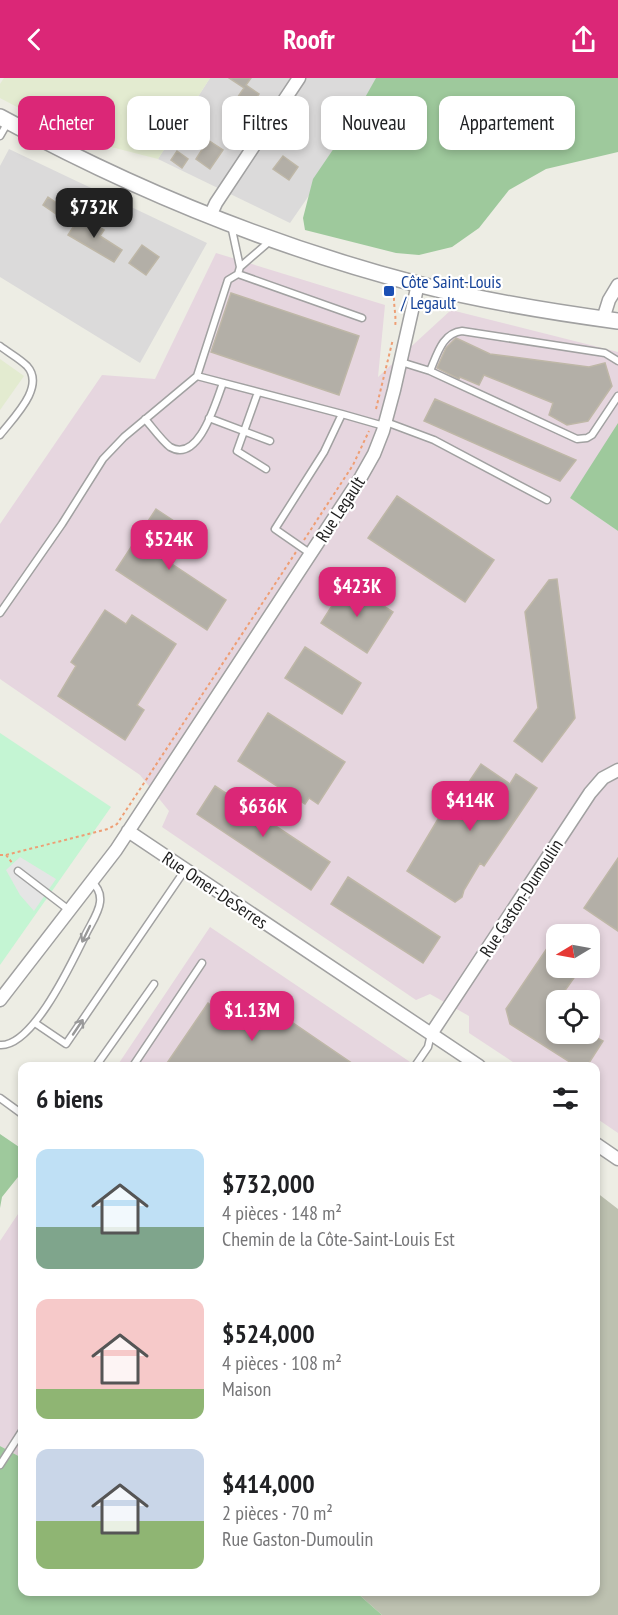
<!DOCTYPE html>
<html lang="fr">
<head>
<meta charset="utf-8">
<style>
	body { margin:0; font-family:"PT Sans Narrow",sans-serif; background:#f6f6f6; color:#202124; height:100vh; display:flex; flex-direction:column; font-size:22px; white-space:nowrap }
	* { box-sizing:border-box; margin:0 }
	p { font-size:20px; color:#757577 }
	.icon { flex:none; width:33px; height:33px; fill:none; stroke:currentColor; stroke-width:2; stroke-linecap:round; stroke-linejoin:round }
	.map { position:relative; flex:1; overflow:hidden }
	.panel { position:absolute; left:18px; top:984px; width:582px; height:534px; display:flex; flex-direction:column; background:#fff; border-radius:12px; box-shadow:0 3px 9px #0003 }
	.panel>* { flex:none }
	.top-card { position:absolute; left:18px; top:18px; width:582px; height:54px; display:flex; gap:12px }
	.needle { width:39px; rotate:260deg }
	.tools { position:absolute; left:546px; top:846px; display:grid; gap:12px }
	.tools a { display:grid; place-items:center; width:54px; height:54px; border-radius:12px; background:#fff; box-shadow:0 3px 9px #0003; font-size:30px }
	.price { position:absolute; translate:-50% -51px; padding:0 14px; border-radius:12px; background:#db2777; color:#fff; font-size:20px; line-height:39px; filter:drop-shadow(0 2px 3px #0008) }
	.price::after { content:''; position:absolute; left:50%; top:36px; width:18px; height:14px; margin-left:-9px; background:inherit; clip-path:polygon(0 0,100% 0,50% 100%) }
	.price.active { background:#222; color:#fff }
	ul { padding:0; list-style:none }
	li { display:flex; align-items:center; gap:18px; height:150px; padding:0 18px }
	li span { display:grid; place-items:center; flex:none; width:168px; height:120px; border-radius:12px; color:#555 }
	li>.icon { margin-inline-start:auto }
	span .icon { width:72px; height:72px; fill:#fffc; stroke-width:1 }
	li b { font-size:26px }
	h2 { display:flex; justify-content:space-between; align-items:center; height:72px; padding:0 18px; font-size:26px }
	.pill { padding:0 21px; border-radius:12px; background:#fff; box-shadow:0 3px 9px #0003; font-size:21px; line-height:54px }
	.pill.active { background:#db2777; color:#fff }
	header { display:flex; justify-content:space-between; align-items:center; height:78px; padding:0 18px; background:#db2777; color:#fff; font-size:27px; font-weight:800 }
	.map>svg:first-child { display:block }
	.residential { fill:#dbdada }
	.industrial { fill:#e6d6df; fill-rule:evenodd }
	.construction { fill:#bdc1b0 }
	.farmland { fill:#e3ebd0 }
	.forest { fill:#9ec99c }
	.park { fill:#c4f5d3 }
	.parking { fill:#e5e5e5 }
	.building { fill:#b3afa7; stroke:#beb7a7; stroke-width:1.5 }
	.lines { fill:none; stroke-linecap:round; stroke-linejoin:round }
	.service-casing { stroke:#a1a1a1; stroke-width:9 }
	.minor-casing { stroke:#a1a1a1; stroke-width:15 }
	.tertiary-casing { stroke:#a1a1a1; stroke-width:18 }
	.path { stroke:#ee9e74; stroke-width:2; stroke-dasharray:3 3; stroke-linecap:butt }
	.service { stroke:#fff; stroke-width:6 }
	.minor { stroke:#fff; stroke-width:12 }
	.tertiary { stroke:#fff; stroke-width:15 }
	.oneway { stroke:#999 }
	.transit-dot { fill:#1a4fb4; stroke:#fff; stroke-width:2 }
	.labels { text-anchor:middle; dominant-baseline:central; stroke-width:4.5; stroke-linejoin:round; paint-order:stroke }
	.transit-label { font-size:18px; fill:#164399; stroke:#fff; text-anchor:start }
	.street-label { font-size:18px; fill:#1d1d1d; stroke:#fff }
</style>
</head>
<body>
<header><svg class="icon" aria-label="back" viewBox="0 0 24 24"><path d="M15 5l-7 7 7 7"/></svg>Roofr<svg class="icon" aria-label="share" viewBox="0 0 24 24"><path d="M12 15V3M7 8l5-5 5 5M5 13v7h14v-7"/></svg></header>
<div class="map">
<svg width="618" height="1537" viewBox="0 0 618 1537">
	<rect width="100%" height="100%" fill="#edede4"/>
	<path class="residential" d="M210 0H390L290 145 158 81Z
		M9 71 207 165 140 285 0 199V88Z"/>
	<path class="industrial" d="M216 175 385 227 378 299 451 232 618 274V349L570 420 618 453V1055L596 1040V988H519L469 955V938L430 916 416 922 162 749 169 733 140 697 0 601V446L102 297 155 301ZM556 856H590V890H556ZM556 922H590V956H556Z
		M210 849 416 988H117Z
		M22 1130V1380L0 1368V1163Z"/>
	<path class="construction" d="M596 1114 618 1131V1537H382L356 1514H596Z"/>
	<path class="farmland" d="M4 0H210L158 81 76 60 0 20V6Z
		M0 281 24 298 0 332Z"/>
	<path class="forest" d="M376 0H618V74L546 91 509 112 479 150 452 169 419 177 396 175 305 152 303 140 313 101 349 48Z
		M618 345V453L570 420Z
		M0 1056 22 1071V1094L2 1119 0 1130Z
		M0 1368 22 1380V1514H356L382 1537H0Z"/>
	<path class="park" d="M0 655 111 729 0 887Z"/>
	<path class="parking" d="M20 779 56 801 34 833 20 817 6 792Z"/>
	<path class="building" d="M229 0H251L246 7 259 16 246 35 233 26 244 10Z
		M208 62 223 72 210 91 196 81Z
		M177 73 188 81 182 90 171 82Z
		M283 78 298 89 289 102 273 91Z
		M48 119 64 130 59 138 43 127Z
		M81 137 104 152 100 158 122 172 114 184 68 157Z
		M142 167 159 179 146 197 129 185Z
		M231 215 359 258 339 317 211 274Z
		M456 260 490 276 589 289 605 285 612 308 588 343 567 347 549 337 553 325 484 297 479 307 460 299 459 301 437 290 446 270Z
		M435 321 576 382 560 403 424 343Z
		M397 418 494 482 465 524 368 460Z
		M156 431 192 455 172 486 226 522 207 552 116 492Z
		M557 501 575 640 542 684 514 663 538 630 525 534 549 502Z
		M347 504 393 534 367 575 321 545Z
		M105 532 126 546 132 537 176 566 137 627 144 632 125 662 58 618 76 588 71 584Z
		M305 569 361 605 342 636 285 600Z
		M268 635 345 684 318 726 309 720 305 726 238 683Z
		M481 686 510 706 516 696 537 710 484 788 480 785 464 812 462 819 455 824 407 793 444 731 448 735Z
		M215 708 330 784 311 812 197 736Z
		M618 780V853L584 830Z
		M348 799 440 859 423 885 331 826Z
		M556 857V890H581L561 918 562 922H556V956H590L603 963 587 988H576L510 946 506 931Z
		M255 919 356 988H165L208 925 237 945Z"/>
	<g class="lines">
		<g class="service-casing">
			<path id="service" d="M0 58 8 44
				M231 147 240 189 270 163
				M240 189 238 196 362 240
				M238 196 228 202 197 298 342 336
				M0 268C9 275 19 280 27 288 46 309 13 340 0 357
				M401 284 430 293 577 361 587 360 592 357 618 318
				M430 293C437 277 442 255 462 253L605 275 618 283
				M258 314 237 373 266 391
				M209 340 270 363
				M145 341C152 349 162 363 170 369 199 386 216 323 223 305
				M386 344 434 362 547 422
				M311 476 275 451 324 374 342 336 384 348
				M0 535 62 446 103 381 124 359 197 298
				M18 793 69 832
				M35 945 66 966 185 792
				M0 967C33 969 72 884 85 858 90 847 99 835 100 824 101 815 98 809 91 804
				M96 988 154 906
				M133 988 202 885
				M415 988 428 969 431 956
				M0 1020 22 1036
				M0 1387 22 1353"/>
		</g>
		<g class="minor-casing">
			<path id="minor" d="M210 138 216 125 299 0
				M603 241 609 222 618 207
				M128 753 479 988
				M0 922 116 772 361 399 374 376 383 353 394 312 418 206
				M431 956 590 715 603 700 618 692
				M596 1066 618 1081"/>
		</g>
		<g class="tertiary-casing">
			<path id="tertiary" d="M0 39C132 111 271 168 417 206 483 223 551 234 618 243"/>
		</g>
		<path class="path" d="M395 214C392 223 397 237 395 249
			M424 226 437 228 438 231 452 228
			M376 331 393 261
			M304 462 353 387 369 353
			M0 777H6L108 751 117 746 296 474
			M6 777 13 786"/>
		<use href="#service" class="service"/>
		<use href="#minor" class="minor"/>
		<use href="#tertiary" class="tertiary"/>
	</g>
	<defs><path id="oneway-shaft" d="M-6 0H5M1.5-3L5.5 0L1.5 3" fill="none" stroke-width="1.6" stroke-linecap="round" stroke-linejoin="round" transform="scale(1.5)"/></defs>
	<g class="oneway">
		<use href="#oneway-shaft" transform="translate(86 856) rotate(116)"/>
		<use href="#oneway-shaft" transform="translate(78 949) rotate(-56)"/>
	</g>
	<rect class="transit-dot" x="383" y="207" width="12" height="12" rx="3"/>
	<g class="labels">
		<g class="transit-label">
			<text x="401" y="203">Côte Saint-Louis<tspan x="401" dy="21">/ Legault</tspan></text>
		</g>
		<g class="street-label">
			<text transform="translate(340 431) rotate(-57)">Rue Legault</text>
			<text transform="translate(215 812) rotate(34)">Rue Omer-DeSerres</text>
			<text transform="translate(521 820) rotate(-57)">Rue Gaston-Dumoulin</text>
		</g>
	</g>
</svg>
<div class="tools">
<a><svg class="needle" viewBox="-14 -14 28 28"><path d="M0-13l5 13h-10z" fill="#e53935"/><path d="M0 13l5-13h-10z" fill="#757577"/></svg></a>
<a><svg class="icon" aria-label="locate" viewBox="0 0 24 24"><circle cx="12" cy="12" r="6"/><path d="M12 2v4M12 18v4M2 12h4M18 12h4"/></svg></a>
</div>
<b class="price active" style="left:94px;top:161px">$732K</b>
<b class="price" style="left:169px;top:493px">$524K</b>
<b class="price" style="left:357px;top:540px">$423K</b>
<b class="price" style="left:470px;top:754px">$414K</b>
<b class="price" style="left:263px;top:760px">$636K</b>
<b class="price" style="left:252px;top:964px">$1.13M</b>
<div class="top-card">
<a class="pill active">Acheter</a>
<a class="pill">Louer</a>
<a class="pill">Filtres</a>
<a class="pill">Nouveau</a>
<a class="pill">Appartement</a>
</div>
<section class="panel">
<h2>6 biens<svg class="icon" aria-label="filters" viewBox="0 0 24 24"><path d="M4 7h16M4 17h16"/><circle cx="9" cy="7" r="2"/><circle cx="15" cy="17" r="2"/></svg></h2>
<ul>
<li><span style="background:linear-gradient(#bfe0f5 65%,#7fa58c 0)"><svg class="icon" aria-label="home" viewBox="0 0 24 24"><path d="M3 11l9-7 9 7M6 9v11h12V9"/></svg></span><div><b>$732,000</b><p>4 pièces · 148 m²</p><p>Chemin de la Côte-Saint-Louis Est</p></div></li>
<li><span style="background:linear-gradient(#f6c9c9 75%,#8fb573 0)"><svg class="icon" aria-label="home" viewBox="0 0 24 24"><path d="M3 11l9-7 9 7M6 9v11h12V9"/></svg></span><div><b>$524,000</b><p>4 pièces · 108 m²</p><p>Maison</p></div></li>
<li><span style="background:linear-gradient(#c9d6e8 60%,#8fb573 0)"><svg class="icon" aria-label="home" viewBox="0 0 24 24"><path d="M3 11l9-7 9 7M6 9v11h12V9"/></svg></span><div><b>$414,000</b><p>2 pièces · 70 m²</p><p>Rue Gaston-Dumoulin</p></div></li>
</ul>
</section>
</div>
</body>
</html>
